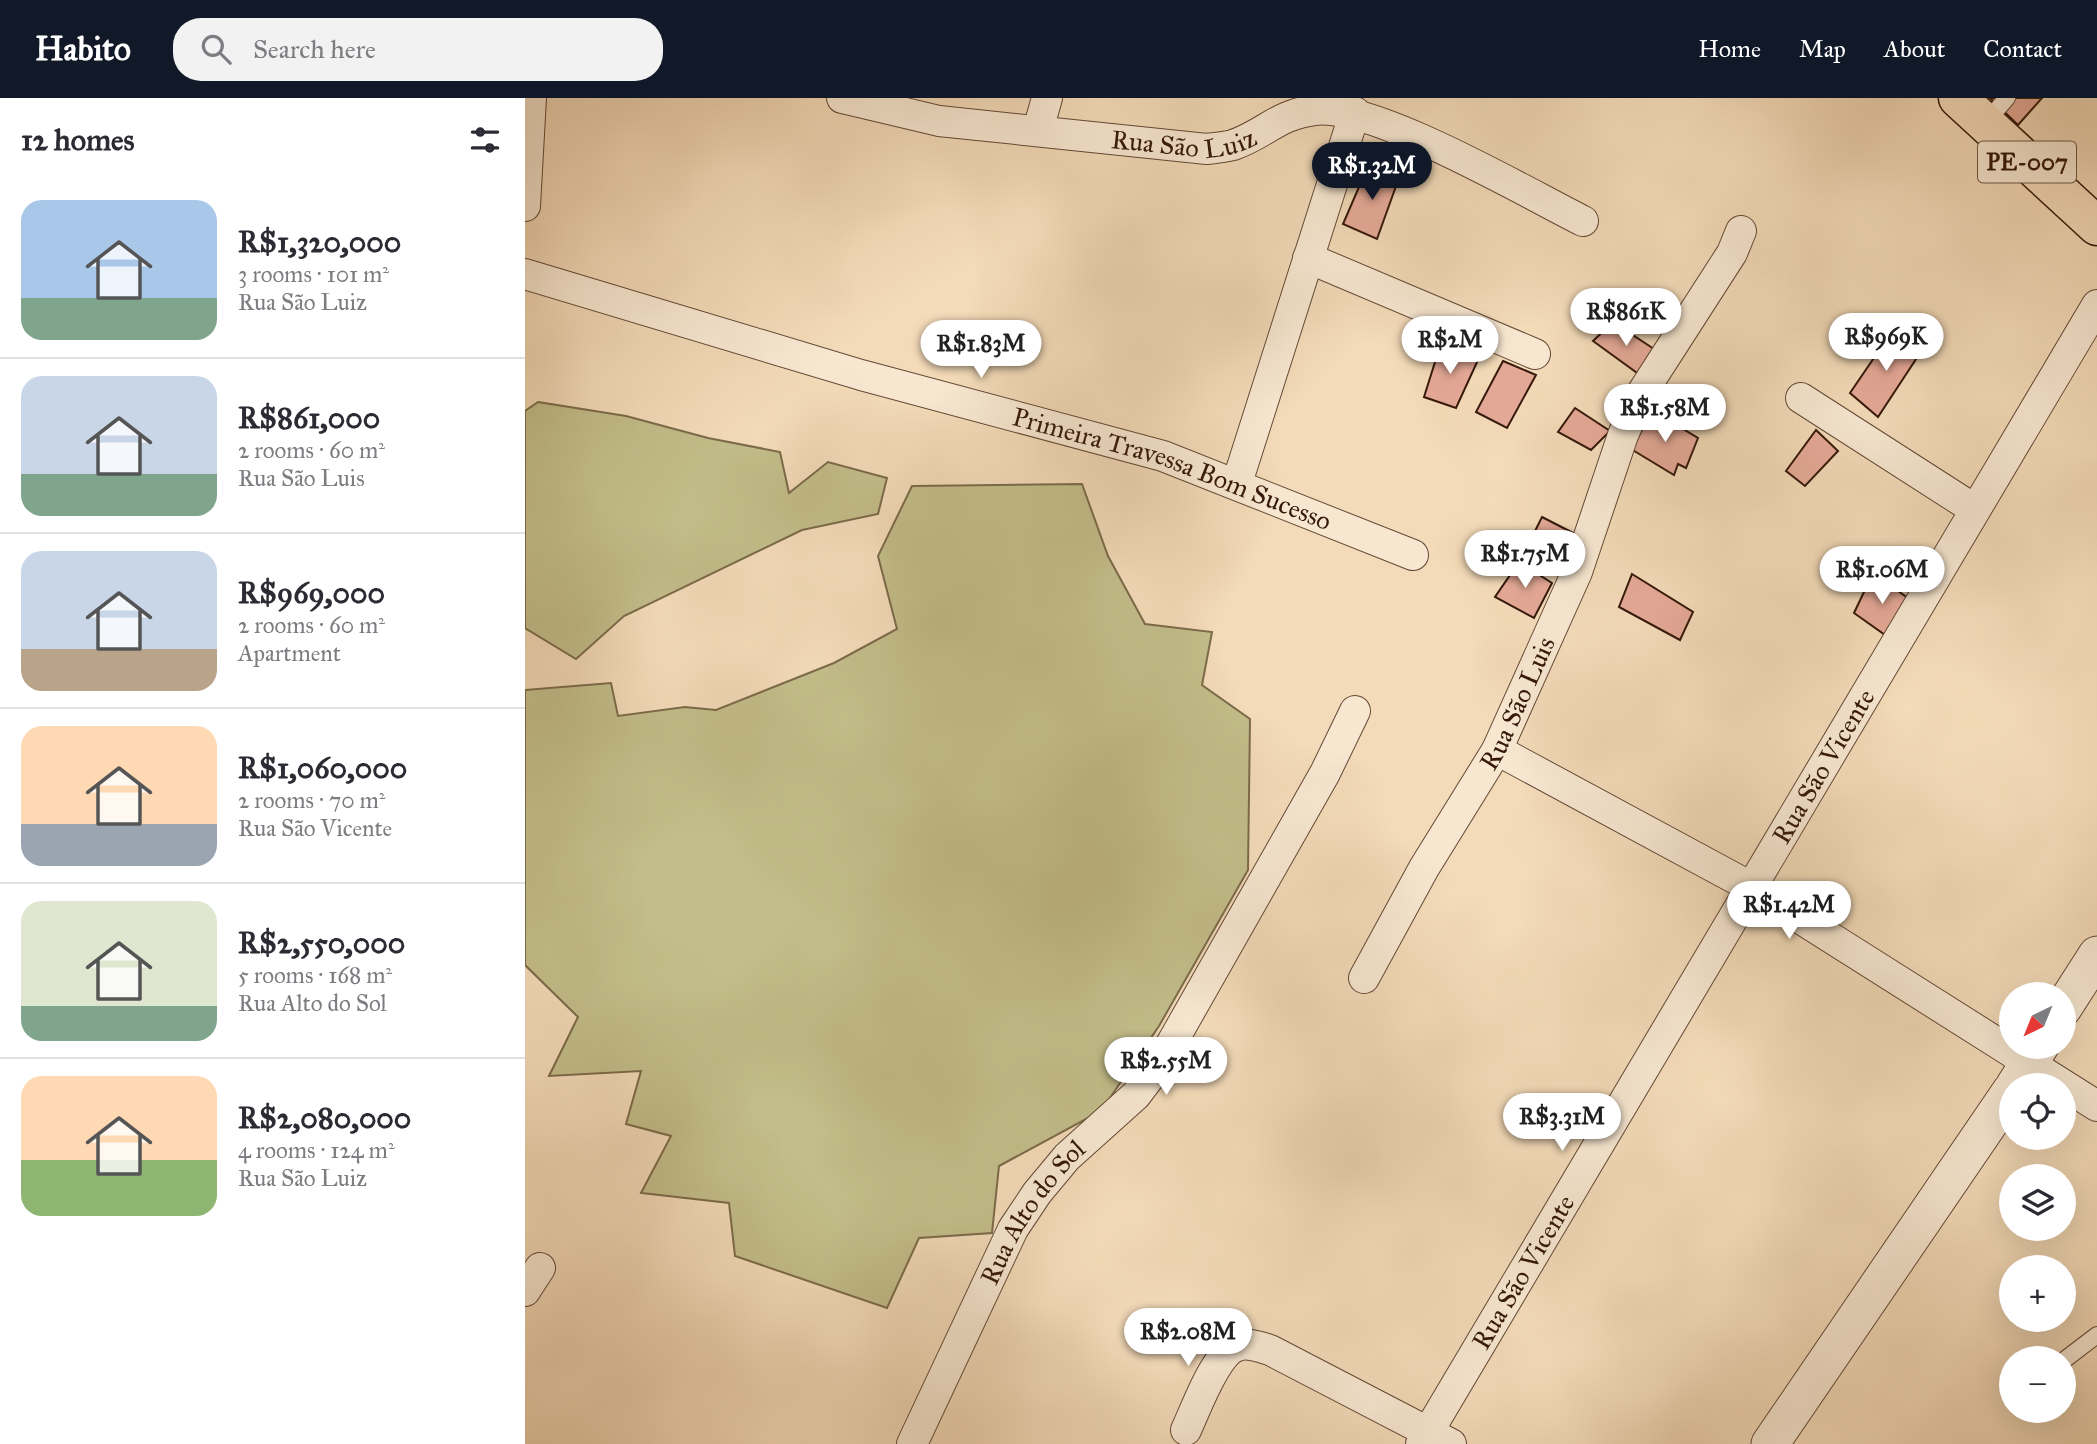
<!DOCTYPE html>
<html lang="en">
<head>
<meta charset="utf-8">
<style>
	body { margin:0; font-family:"IM FELL Great Primer",serif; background:#f2f2f3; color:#2b2b33; height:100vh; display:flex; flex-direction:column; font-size:26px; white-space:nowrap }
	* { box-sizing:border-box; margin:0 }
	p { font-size:23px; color:#7c7c81 }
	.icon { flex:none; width:38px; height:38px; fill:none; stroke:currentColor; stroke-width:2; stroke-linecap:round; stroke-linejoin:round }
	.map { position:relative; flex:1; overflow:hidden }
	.panel { display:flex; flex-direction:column; background:#fff; width:525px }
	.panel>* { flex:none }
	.needle { width:46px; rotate:223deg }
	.tools { position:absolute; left:1474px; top:884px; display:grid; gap:14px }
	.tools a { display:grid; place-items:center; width:77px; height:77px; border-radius:50%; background:#fff; box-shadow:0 7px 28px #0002; font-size:35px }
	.price { position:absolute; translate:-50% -60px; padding:0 16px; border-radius:24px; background:#fff; color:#222; font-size:23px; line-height:46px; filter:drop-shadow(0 2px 4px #0008) }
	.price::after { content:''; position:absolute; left:50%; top:42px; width:21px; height:16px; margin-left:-10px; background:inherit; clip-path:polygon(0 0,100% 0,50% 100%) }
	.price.current { background:#111827; color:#fff }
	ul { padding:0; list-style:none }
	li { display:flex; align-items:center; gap:21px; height:175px; padding:0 21px }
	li+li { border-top:2px solid #e1e1e2 }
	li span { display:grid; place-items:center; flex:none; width:196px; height:140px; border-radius:21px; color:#555 }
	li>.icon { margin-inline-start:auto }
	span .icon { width:84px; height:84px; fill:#fffc; stroke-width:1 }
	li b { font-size:30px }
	h2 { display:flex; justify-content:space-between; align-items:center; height:84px; padding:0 21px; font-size:30px }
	header { display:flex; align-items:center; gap:42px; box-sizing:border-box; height:98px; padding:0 35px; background:#111827; color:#fff }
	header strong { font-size:33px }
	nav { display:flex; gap:38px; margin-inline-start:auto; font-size:24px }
	.search { width:490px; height:63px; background:#f2f2f3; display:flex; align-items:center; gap:18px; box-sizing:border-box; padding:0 24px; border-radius:28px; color:#7c7c81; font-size:26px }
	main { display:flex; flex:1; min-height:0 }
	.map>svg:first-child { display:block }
	.green { fill:#c2bd8a; stroke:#7c6a4a; stroke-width:2 }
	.building { fill:#e5a997; stroke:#351809; stroke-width:2 }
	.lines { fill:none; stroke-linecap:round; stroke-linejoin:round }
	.service-casing { stroke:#644835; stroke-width:18 }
	.minor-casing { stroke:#644835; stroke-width:32 }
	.tertiary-casing { stroke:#644835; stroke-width:39 }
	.primary-casing { stroke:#351809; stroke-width:41 }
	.service { stroke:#f7e7d1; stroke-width:16 }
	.minor { stroke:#f7e7d1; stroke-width:30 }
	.tertiary { stroke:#f7e7d1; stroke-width:37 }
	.primary { stroke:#f3dab8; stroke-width:38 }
	.labels { text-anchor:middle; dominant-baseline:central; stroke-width:5; stroke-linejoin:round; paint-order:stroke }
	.shield { fill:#f7e7d1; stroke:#6f5645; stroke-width:2 }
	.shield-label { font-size:24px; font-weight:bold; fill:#351809 }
	.street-label { font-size:26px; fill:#351809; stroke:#f7e7d1 }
</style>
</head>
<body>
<header>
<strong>Habito</strong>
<div class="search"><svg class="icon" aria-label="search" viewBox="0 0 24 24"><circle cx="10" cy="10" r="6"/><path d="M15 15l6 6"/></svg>Search here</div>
<nav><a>Home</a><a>Map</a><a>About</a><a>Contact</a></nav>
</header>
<main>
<section class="panel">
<h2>12 homes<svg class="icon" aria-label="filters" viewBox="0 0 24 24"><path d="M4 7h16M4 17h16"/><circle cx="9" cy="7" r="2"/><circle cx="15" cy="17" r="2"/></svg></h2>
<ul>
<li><span style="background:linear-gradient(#a9c7e8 70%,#7fa58c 0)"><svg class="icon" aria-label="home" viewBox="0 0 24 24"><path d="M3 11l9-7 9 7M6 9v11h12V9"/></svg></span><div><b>R$1,320,000</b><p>3 rooms · 101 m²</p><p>Rua São Luiz</p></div></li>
<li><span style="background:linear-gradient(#c9d6e8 70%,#7fa58c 0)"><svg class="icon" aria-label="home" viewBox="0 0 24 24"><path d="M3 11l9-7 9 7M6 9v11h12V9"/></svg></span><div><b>R$861,000</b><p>2 rooms · 60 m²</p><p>Rua São Luis</p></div></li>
<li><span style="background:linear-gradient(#c9d6e8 70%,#b9a48a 0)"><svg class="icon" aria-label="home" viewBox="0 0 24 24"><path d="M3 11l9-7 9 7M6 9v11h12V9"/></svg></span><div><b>R$969,000</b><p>2 rooms · 60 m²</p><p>Apartment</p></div></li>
<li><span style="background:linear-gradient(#ffd9b3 70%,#9aa5b1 0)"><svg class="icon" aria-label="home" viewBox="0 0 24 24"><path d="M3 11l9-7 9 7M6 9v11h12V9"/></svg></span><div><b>R$1,060,000</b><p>2 rooms · 70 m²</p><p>Rua São Vicente</p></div></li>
<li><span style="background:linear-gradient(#dfe7d0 75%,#7fa58c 0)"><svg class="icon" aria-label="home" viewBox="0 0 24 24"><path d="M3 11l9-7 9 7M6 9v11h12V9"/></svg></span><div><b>R$2,550,000</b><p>5 rooms · 168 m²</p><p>Rua Alto do Sol</p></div></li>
<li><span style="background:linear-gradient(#ffd9b3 60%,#8fb573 0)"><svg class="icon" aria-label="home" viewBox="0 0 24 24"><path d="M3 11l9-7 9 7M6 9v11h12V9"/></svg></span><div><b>R$2,080,000</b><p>4 rooms · 124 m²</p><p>Rua São Luiz</p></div></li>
</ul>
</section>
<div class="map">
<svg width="1572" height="1346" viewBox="0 0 1572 1346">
	<rect width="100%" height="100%" fill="#f3dab8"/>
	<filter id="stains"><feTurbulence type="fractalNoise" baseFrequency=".00286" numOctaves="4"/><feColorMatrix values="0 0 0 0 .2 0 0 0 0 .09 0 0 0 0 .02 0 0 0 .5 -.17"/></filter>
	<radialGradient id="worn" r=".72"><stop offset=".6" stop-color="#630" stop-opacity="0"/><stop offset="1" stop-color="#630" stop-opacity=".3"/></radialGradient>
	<path class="green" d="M13 304 101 318 183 340 255 354 264 395 303 364 362 380 353 416 277 432 99 518 51 561 0 530V313Z
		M557 386 583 458 620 526 687 534 677 587 725 621 723 772 634 928 576 1013 474 1068 467 1135 394 1140 362 1210 210 1158 204 1105 116 1095 146 1038 101 1026 116 973 24 978 53 919 0 867V592L86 585 93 618 160 609 191 612 309 565 372 531 353 458 387 388Z"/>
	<path class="building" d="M1465 0H1517L1493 27Z
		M843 68 875 77 852 141 818 126Z
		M1088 224 1132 253 1115 277 1068 243Z
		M1368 232 1397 252 1353 319 1325 295Z
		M916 245 953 262 931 310 899 299Z
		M978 263 1011 277 982 330 951 314Z
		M1050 310 1085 333 1066 352 1033 334Z
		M1128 313 1173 340 1161 370 1153 366 1149 377 1106 351Z
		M1291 332 1313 353 1280 388 1261 373Z
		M1017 419 1056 439 1039 468 1002 449Z
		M994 464 1027 485 1009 520 970 499Z
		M1348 475 1387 503 1363 539 1329 515Z
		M1107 476 1168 514 1155 542 1094 509Z"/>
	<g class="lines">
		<g class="service-casing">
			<path id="service" d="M1460 25 1482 0
				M1538 1263 1572 1237"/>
		</g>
		<g class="minor-casing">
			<g id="minor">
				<path id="s1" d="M317 0 414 23 682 51C690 50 700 49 708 47 740 36 753 16 790 12 848 5 1000 94 1058 123"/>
				<path d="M513 32 522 0"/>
				<path d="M0 108 6 0"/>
				<path d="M783 160 1010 256"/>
				<path id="s2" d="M0 176 336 277 638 358 888 457"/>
				<path d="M1276 300 1449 411"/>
				<path d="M712 385 830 14"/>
				<path d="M972 652 1224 788 1572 1008"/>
				<path id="s3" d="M839 880 899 770 972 652 1052 474 1098 337 1115 298 1207 155 1216 133"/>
				<path d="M0 1193 15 1170"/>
				<path d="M661 1332C671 1311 690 1256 712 1248 722 1244 735 1249 745 1252L926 1346"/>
				<path id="s4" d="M387 1346 488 1131 512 1095 542 1059 611 997 636 964 800 675 830 613"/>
				<path id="s5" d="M896 1346 1572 207"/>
			</g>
		</g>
		<g class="tertiary-casing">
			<path id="tertiary" d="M1538 910 1572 857
				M1490 987 1515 948
				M1245 1346 1486 993"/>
		</g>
		<g class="primary-casing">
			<path id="primary" d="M1433 0 1572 128"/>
		</g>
		<use href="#service" class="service"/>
		<use href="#minor" class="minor"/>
		<use href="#tertiary" class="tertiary"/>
		<use href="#primary" class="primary"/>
	</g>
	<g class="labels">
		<rect class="shield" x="1453" y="43.5" width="98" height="41" rx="5"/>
		<g class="shield-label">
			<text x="1502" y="64">PE-007</text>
		</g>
		<g class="street-label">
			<text stroke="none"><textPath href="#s1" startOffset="346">Rua São Luiz</textPath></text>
			<text stroke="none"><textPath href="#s2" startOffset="676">Primeira Travessa Bom Sucesso</textPath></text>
			<text stroke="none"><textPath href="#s3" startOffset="315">Rua São Luis</textPath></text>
			<text stroke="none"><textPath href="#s5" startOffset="788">Rua São Vicente</textPath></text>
			<text stroke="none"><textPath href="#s4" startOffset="262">Rua Alto do Sol</textPath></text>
			<text stroke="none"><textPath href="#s5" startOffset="200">Rua São Vicente</textPath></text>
		</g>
	</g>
	<rect width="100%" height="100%" filter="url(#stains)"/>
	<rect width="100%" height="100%" fill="url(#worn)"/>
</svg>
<div class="tools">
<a><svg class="needle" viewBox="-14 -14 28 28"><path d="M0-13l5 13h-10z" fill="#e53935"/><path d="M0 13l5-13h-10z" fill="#7c7c81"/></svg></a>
<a><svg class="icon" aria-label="locate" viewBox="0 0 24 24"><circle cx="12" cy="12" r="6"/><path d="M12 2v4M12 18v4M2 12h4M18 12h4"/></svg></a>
<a><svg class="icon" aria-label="layers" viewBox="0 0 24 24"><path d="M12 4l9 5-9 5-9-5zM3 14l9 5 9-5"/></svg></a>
<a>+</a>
<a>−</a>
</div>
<b class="price current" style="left:847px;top:104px">R$1.32M</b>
<b class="price" style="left:1101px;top:250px">R$861K</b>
<b class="price" style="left:1361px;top:275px">R$969K</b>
<b class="price" style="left:925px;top:278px">R$2M</b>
<b class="price" style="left:456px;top:282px">R$1.83M</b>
<b class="price" style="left:1140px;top:346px">R$1.58M</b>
<b class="price" style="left:1000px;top:492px">R$1.75M</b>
<b class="price" style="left:1357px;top:508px">R$1.06M</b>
<b class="price" style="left:1264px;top:843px">R$1.42M</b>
<b class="price" style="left:641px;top:999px">R$2.55M</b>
<b class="price" style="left:1037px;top:1055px">R$3.31M</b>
<b class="price" style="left:663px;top:1270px">R$2.08M</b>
</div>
</main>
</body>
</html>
